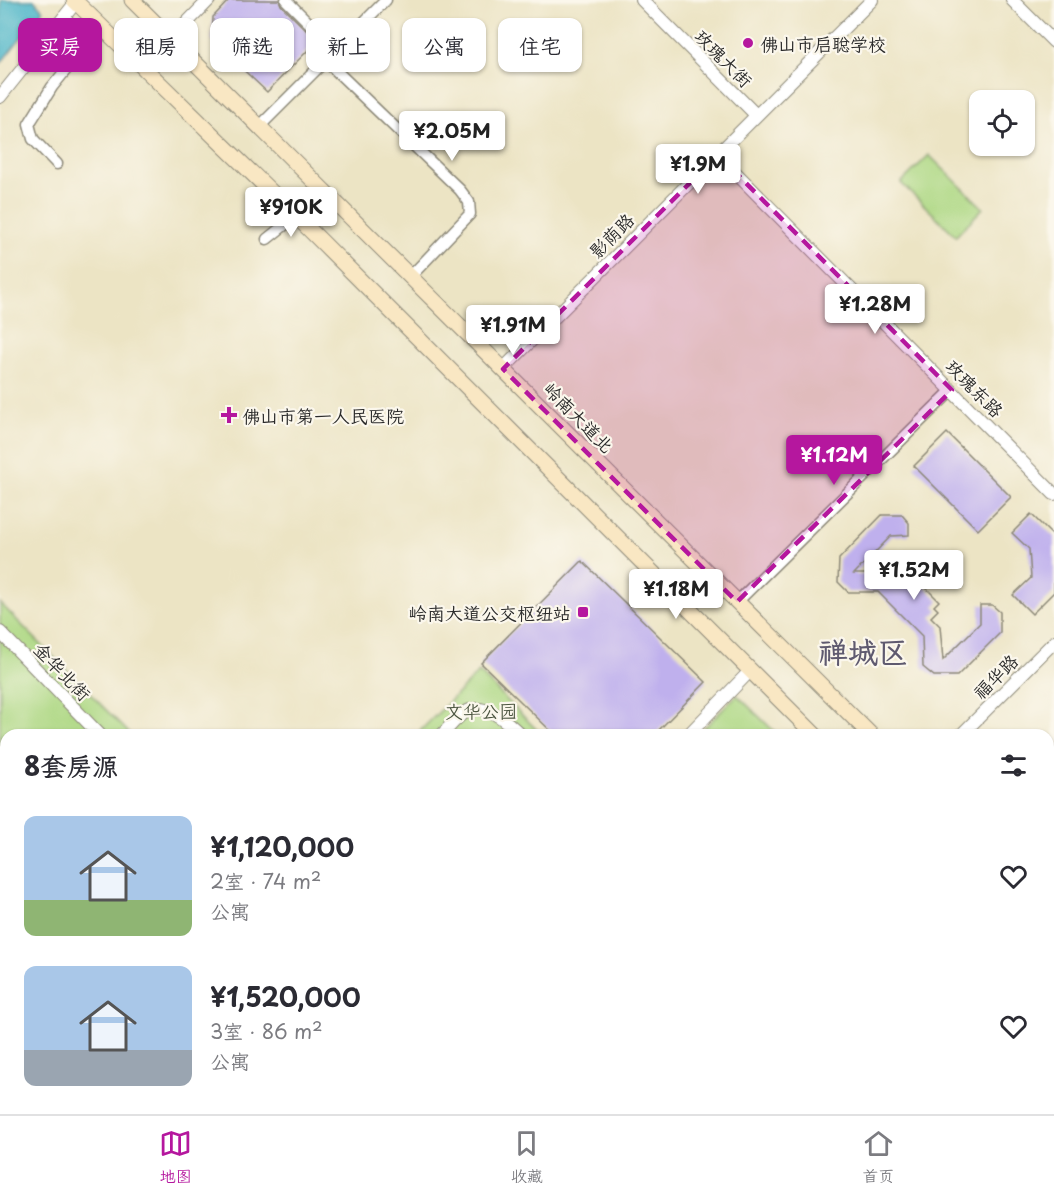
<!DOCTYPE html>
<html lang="zh">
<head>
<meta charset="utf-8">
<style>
	body { margin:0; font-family:"Playpen Sans","LXGW WenKai TC",sans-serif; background:#f2f2f3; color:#2b2b33; height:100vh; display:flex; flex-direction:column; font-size:22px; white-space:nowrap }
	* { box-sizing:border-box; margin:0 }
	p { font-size:20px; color:#7c7c81 }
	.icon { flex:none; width:33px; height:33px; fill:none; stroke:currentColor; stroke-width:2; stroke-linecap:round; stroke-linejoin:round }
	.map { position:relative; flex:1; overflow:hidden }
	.sheet { position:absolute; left:0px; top:729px; width:1054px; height:386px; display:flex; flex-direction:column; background:#fff; border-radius:18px 18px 0 0; box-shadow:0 2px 4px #0004 }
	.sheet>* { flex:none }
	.banner { position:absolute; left:18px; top:18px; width:600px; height:54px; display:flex; gap:12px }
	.fabs { position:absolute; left:969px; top:90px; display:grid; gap:12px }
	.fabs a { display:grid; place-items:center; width:66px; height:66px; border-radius:12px; background:#fff; box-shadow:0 2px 4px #0004; font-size:30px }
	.price { position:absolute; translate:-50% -51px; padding:0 14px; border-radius:6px; background:#fff; color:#222; font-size:20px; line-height:39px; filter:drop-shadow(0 2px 3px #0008) }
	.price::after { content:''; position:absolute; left:50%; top:36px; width:18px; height:14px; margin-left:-9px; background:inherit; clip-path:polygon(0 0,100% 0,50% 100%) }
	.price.on { background:#b5179e; color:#fff }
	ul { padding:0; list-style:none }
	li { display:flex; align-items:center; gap:18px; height:150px; padding:0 24px }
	li span { display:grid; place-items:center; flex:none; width:168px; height:120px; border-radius:12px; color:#555 }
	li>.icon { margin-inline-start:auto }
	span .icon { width:72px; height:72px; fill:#fffc; stroke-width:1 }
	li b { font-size:26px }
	h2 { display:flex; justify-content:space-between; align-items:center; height:72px; padding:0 24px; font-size:26px }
	.chip { padding:0 21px; border-radius:12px; background:#fff; box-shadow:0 2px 4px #0004; font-size:21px; line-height:54px }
	.chip.on { background:#b5179e; color:#fff }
	.tabs { display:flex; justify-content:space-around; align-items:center; height:84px; border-top:2px solid #e1e1e2; background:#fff; font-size:16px; color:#7c7c81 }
	.tabs a { display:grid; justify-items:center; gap:3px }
	.tabs .on { color:#b5179e }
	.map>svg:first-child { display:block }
	.green { fill:#aed884; stroke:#6c8258; stroke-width:1.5 }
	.water { fill:#4bb5c8; stroke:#3b707a; stroke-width:1.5 }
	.building { fill:#bfb0ed }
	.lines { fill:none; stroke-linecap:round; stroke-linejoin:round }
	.minor-casing { stroke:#8c8878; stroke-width:13 }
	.tertiary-casing { stroke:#8c8878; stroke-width:14 }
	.secondary-casing { stroke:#8c8878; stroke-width:17 }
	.minor { stroke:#fff; stroke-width:10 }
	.tertiary { stroke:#fff; stroke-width:12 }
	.secondary { stroke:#f9e7c3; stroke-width:15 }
	.marked { fill:#b5179e; fill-opacity:0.2; stroke:#b5179e; stroke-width:4.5; stroke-dasharray:12 8; stroke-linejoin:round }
	.poi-dot { fill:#b5179e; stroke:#fbf7ec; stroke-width:2 }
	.labels { text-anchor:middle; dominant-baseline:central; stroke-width:4.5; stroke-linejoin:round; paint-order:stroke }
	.poi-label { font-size:18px; fill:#2b2b2b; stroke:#fbf7ec; text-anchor:start }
	.street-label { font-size:18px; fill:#2b2b2b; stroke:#fbf7ec }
	.park-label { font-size:18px; fill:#4c5641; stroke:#fbf7ec }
	.town-label { font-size:30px; font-weight:bold; fill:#5f5a6f; stroke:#fbf7ec }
</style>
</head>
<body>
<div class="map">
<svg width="1054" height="1114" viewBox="0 0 1054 1114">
	<rect width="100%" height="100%" fill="#fbf7ec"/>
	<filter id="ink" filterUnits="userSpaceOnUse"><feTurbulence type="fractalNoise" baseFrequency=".0167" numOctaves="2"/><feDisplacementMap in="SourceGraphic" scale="12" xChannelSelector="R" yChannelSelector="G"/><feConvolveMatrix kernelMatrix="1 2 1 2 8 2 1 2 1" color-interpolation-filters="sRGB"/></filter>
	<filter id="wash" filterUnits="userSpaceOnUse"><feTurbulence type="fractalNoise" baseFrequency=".008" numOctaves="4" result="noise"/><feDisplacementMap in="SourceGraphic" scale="24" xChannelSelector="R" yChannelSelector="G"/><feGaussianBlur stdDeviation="1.35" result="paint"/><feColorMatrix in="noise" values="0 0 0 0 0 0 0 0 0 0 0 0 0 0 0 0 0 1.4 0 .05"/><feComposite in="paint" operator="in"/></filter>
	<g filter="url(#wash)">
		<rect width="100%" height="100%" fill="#ece4c4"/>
		<path class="green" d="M929 155 983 208 956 236 901 183Z
			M0 603 131 735H6V1108H1048L1049 1001 1054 1006V1114H0Z
			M479 672 542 735H416Z
			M737 695 778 735H697Z"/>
		<path class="water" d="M1 0H34L43 10 0 64Z
			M6 895V925L0 923V896Z
			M154 1109H516L511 1114H160Z
			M517 1109H561L555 1114H522Z"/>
		<g id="blocks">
			<path class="building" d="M229 0H279L281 5 317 41 267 92 212 40 213 17Z
				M947 433 1011 497 978 530 914 466Z
				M1031 514 1054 537V592L1032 614 1013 595 1031 578 1029 549 1012 533Z
				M882 515H902L909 523V535L891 536 854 574H888L897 583 904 576 908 581 914 576 939 601 934 606 938 610 931 617 940 626 943 660 980 623V605H992L1000 612V633L957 676H934L923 667 922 636 878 592H848L838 582 839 559Z
				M582 561 706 682 654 735H555L481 663Z"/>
		</g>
	</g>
	<g filter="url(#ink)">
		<use href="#blocks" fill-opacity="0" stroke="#8c8878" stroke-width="1.5"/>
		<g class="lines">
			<g class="minor-casing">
				<path id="minor" d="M286 0 323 37 328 45 326 60
					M326 61 460 190 469 202 470 214 410 277
					M259 127 386 0
					M57 164 33 139 29 124 52 87 87 44 85 34 92 15
					M267 239 296 216
					M737 602 952 390"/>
			</g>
			<g class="tertiary-casing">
				<path id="tertiary" d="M642 0 756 115
					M1012 0 1054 42
					M171 39 209 0
					M0 97 76 2
					M718 155 1054 494
					M503 369 872 0
					M0 632 100 735
					M442 735C448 728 455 720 462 714 483 699 507 721 521 735
					M688 735 750 671
					M961 735 1054 642"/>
			</g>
			<g class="secondary-casing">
				<path id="secondary" d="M74 0 296 216 815 735
					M132 0 871 735
					M1048 912 1054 917
					M1048 967 1054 972"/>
			</g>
			<use href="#minor" class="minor"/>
			<use href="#tertiary" class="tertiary"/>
			<use href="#secondary" class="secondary"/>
		</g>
	</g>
	<path class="marked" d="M718 155 952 390 737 602 503 369Z"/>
	<g class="poi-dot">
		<circle cx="748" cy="43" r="6"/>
		<path d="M226 406h6v6h6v6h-6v6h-6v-6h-6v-6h6z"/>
		<rect x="577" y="606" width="12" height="12" rx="3"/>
	</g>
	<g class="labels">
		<g class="poi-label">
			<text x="760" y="43">佛山市启聪学校</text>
			<text x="242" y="415">佛山市第一人民医院</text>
			<text x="571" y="612" text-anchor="end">岭南大道公交枢纽站</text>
		</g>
		<g class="street-label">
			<text transform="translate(724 58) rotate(45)">玫瑰大街</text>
			<text transform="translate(611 235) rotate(-45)">影荫路</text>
			<text transform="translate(975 388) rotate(45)">玫瑰东路</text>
			<text transform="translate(579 417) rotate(45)">岭南大道北</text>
			<text transform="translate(63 671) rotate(46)">金华北街</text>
			<text transform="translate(995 676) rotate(-45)">福华路</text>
		</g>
		<g class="park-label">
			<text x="481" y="710">文华公园</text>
		</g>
		<g class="town-label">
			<text x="863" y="650">禅城区</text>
		</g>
	</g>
</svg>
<div class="fabs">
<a><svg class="icon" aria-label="locate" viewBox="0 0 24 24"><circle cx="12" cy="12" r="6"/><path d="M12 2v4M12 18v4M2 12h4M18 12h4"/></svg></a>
</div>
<b class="price" style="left:452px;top:162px">¥2.05M</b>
<b class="price" style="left:698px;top:195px">¥1.9M</b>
<b class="price" style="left:291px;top:238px">¥910K</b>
<b class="price" style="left:875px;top:335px">¥1.28M</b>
<b class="price" style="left:513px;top:356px">¥1.91M</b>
<b class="price on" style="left:834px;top:486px">¥1.12M</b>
<b class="price" style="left:914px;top:601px">¥1.52M</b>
<b class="price" style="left:676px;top:620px">¥1.18M</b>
<div class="banner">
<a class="chip on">买房</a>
<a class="chip">租房</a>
<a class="chip">筛选</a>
<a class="chip">新上</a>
<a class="chip">公寓</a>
<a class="chip">住宅</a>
</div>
<section class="sheet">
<h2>8套房源<svg class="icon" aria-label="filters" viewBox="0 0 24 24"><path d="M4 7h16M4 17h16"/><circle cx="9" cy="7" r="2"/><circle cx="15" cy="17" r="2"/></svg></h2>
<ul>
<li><span style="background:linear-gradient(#a9c7e8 70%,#8fb573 0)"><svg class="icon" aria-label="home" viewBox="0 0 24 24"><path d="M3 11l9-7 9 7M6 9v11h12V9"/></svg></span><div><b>¥1,120,000</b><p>2室 · 74 m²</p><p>公寓</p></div><svg class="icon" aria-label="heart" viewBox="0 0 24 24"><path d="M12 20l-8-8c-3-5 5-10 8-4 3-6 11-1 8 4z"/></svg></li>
<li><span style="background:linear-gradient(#a9c7e8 70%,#9aa5b1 0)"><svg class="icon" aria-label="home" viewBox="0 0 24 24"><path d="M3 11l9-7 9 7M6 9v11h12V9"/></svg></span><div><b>¥1,520,000</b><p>3室 · 86 m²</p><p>公寓</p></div><svg class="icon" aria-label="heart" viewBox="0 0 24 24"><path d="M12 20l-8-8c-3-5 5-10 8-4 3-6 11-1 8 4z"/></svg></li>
</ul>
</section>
</div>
<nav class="tabs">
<a class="on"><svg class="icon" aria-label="map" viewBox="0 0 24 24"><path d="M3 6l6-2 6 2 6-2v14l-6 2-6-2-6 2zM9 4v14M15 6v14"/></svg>地图</a>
<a><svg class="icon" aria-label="saved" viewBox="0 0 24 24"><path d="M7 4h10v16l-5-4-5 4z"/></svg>收藏</a>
<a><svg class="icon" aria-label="home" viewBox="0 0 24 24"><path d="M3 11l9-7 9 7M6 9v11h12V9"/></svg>首页</a>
</nav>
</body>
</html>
